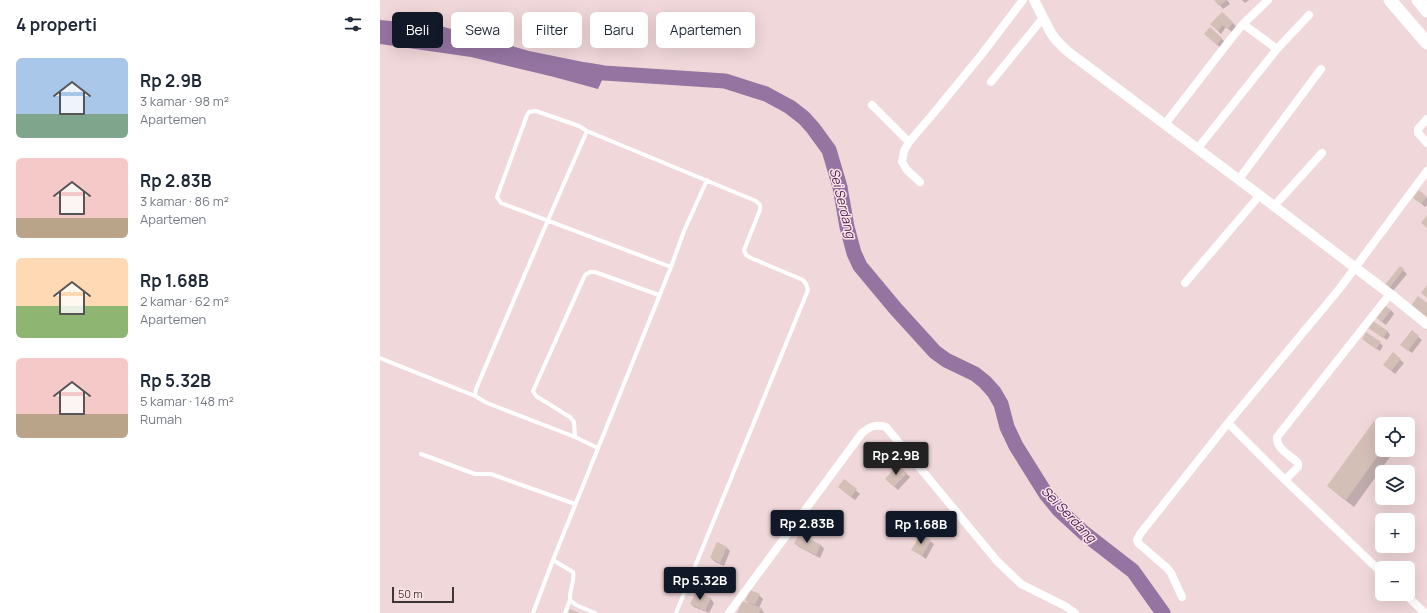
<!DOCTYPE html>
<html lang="id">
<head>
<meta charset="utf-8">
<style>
	body { margin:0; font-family:Manrope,sans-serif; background:#f2f2f3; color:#1f2937; height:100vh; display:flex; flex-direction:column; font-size:15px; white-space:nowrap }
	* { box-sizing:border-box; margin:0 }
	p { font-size:13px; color:#747a83 }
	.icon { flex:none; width:22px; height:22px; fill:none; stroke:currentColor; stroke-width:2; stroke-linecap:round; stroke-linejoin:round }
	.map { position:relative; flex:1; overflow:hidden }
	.side { display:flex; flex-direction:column; background:#fff; width:380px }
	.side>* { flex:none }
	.guide { position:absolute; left:12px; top:12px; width:380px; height:36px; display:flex; gap:8px }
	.fabs { position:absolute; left:995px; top:417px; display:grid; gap:8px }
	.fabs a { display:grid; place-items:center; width:40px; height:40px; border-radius:6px; background:#fff; box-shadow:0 4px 16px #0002; font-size:20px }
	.scale { position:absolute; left:12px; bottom:10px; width:62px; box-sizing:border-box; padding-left:4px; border:2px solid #3f3536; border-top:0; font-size:11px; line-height:14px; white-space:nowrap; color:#3f3536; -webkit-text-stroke:3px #fde4e6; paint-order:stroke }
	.price { position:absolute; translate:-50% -34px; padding:0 9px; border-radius:4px; background:#111827; color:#fff; font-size:13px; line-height:26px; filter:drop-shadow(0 1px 2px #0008) }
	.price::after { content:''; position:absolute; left:50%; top:24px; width:12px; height:9px; margin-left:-6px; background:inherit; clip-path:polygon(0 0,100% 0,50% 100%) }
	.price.on { background:#222; color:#fff }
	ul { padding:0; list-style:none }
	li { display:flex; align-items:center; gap:12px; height:100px; padding:0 16px }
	li span { display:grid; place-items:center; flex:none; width:112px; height:80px; border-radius:6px; color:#555 }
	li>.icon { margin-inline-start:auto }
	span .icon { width:48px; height:48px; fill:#fffc; stroke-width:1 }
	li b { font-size:17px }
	h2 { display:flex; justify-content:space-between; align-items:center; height:48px; padding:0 16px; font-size:17px }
	.tag { padding:0 14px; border-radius:6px; background:#fff; box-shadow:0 4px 16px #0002; font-size:14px; line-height:36px }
	.tag.on { background:#111827; color:#fff }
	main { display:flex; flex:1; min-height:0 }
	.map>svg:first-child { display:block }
	.water { fill:#9574a2 }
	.shadow { fill:#0003 }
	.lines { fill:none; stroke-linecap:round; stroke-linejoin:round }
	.river { stroke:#9574a2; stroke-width:15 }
	.building { fill:#d4bfb7 }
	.service { stroke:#fff; stroke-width:4 }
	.minor { stroke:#fff; stroke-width:8 }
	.tertiary { stroke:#fff; stroke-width:10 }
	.trunk { stroke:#fff; stroke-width:13 }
	.labels { text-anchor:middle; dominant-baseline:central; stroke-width:3; stroke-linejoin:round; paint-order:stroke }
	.water-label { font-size:13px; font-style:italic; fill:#4a1f5a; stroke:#fde4e6 }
</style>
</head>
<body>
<main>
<section class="side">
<h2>4 properti<svg class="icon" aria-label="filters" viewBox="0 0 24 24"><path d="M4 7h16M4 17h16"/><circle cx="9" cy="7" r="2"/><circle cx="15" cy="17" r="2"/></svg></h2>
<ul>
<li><span style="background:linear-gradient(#a9c7e8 70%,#7fa58c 0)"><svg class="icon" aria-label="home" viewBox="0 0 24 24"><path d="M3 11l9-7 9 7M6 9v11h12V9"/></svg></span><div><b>Rp 2.9B</b><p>3 kamar · 98 m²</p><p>Apartemen</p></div></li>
<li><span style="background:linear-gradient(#f6c9c9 75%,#b9a48a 0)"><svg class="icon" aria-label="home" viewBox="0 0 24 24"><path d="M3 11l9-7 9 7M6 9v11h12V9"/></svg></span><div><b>Rp 2.83B</b><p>3 kamar · 86 m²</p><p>Apartemen</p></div></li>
<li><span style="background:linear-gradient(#ffd9b3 60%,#8fb573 0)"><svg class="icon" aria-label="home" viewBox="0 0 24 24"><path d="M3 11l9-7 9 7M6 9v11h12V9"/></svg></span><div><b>Rp 1.68B</b><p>2 kamar · 62 m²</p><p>Apartemen</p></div></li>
<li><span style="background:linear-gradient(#f6c9c9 70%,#b9a48a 0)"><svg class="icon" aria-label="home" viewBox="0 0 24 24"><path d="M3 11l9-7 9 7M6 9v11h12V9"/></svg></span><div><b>Rp 5.32B</b><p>5 kamar · 148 m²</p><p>Rumah</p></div></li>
</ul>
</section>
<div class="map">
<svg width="1047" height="613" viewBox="0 0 1047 613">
	<rect width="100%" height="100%" fill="#f0d7d9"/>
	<path class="water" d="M0 20 57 25 149 51 228 67 218 89 174 77 91 57 0 44Z"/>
	<path class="shadow" d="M836 0H847L850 4 843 9Z
		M862 0H869L865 3Z
		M842 13 856 26 852 32 846 27 841 34 831 24Z
		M830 29 845 42 841 48 829 38Z
		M1039 192 1047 198V205L1045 207 1034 197Z
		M1021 268 1027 274 1012 292 1006 286Z
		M1011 310 1014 314 1006 325 999 320Z
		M989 328 1007 331 1010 335 1007 340Z
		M1032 332 1042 340 1032 353 1025 348Z
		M986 342 1000 343 1003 346 1000 351Z
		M1013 354 1024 363 1015 374 1008 368Z
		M1002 428V450H1015L974 507 956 493 948 486Z
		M518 466 530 477 518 490 506 479Z
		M465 481 480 494 475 500 463 491Z
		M541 535 554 544 546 559 533 550Z
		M415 543 441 545 444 549 440 558 419 547Z
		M346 547 350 551 344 566 335 562 331 558Z
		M316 592 331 599 334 603 329 613 314 607 311 604Z
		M379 595 383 599 379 608H381L384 613H359L371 606 367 601Z"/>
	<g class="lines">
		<path class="river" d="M206 70 224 73 345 81 386 94 410 107 424 118 433 128 449 150 460 187 467 227 474 253 480 266 515 308 555 352 566 360 595 374 605 382 614 392 621 404 627 427 636 446 666 494 679 510 704 533 753 571 783 613"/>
	</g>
	<path class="building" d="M834 0H847L839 6Z
		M842 12 853 22 848 29 842 25 838 31 830 24Z
		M830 27 842 38 837 45 824 34Z
		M1039 190 1047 197 1041 204 1033 198Z
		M1047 215V228L1041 223Z
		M1020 266 1024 269 1008 290 1004 286Z
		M1047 285V298L1041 293Z
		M1038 296 1047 303V320L1029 308Z
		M1003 304 1011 310 1002 322 994 316Z
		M993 321 1008 331 1003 338 988 328Z
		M1032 330 1039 336 1028 351 1020 345Z
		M986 332 1001 342 996 349 982 339Z
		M1013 352 1021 359 1011 371 1003 365Z
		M994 421 1002 427V450L966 500 947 486Z
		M518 464 527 473 514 487 505 479Z
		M464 479 477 489 471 497 458 487Z
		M419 533 441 545 436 555 414 544Z
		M541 534 551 540 542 556 531 550Z
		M337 542 347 547 340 563 330 558Z
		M370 590 380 594 375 605 365 601Z
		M316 591 331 598 325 611 310 604Z
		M362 601 382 608 379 613H357Z
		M190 609 200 613H188Z"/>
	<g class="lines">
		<path class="service" d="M207 131 168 220 96 389 95 396 107 403 195 437 218 448
			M291 267 121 203 117 197 147 115 149 112 156 111 199 126 207 131 376 201 380 205V210L364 250 366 255 371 258 423 280 426 284 428 290 296 613
			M0 358 95 396
			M195 437 194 422 190 417 156 396 153 391 205 275 210 272H215L279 295
			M41 454 95 474H111L195 504
			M173 560 193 572C195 582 189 590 190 600L196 605 215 613
			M153 613 173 560 291 267 304 231 327 180
			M185 613 190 600"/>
		<path class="minor" d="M897 49 929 15
			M611 82 663 18
			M492 105 529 142
			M1047 119 1038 129V133L1047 143
			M785 124 850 40 863 24 888 0
			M818 148 897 49 863 24
			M859 179 941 69
			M540 182 527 170 522 162 524 151 529 142 553 114 602 54 643 0
			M894 206 942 153
			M805 283 880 195
			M848 423 905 480 1002 573
			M905 480 918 467V463C910 455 896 449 897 437L1010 294
			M1025 594 1045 613
			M802 597 791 573 787 568 758 543 757 540 760 534 848 423 960 288 1047 171
			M349 613 482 433C491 426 495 424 506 427L617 561 641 584 685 606 695 613"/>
		<path class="tertiary" d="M654 0 671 33 676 40 687 51 894 206 1010 294 1047 324"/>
		<path class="trunk" d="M1010 0 1047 43
			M1038 0 1047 11"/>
	</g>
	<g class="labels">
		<g class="water-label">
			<text transform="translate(463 203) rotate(76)">Sei Serdang</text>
			<text transform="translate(689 514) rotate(46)">Sei Serdang</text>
		</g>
	</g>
</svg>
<div class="fabs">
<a><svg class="icon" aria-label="locate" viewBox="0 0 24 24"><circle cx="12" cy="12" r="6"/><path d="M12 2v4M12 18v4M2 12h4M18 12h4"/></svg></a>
<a><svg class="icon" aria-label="layers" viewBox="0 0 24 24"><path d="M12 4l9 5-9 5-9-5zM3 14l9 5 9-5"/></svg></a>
<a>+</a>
<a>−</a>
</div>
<div class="scale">50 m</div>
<b class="price on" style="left:516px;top:476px">Rp 2.9B</b>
<b class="price" style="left:427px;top:544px">Rp 2.83B</b>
<b class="price" style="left:541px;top:545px">Rp 1.68B</b>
<b class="price" style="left:320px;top:601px">Rp 5.32B</b>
<div class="guide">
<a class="tag on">Beli</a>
<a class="tag">Sewa</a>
<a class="tag">Filter</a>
<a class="tag">Baru</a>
<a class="tag">Apartemen</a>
</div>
</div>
</main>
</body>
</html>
